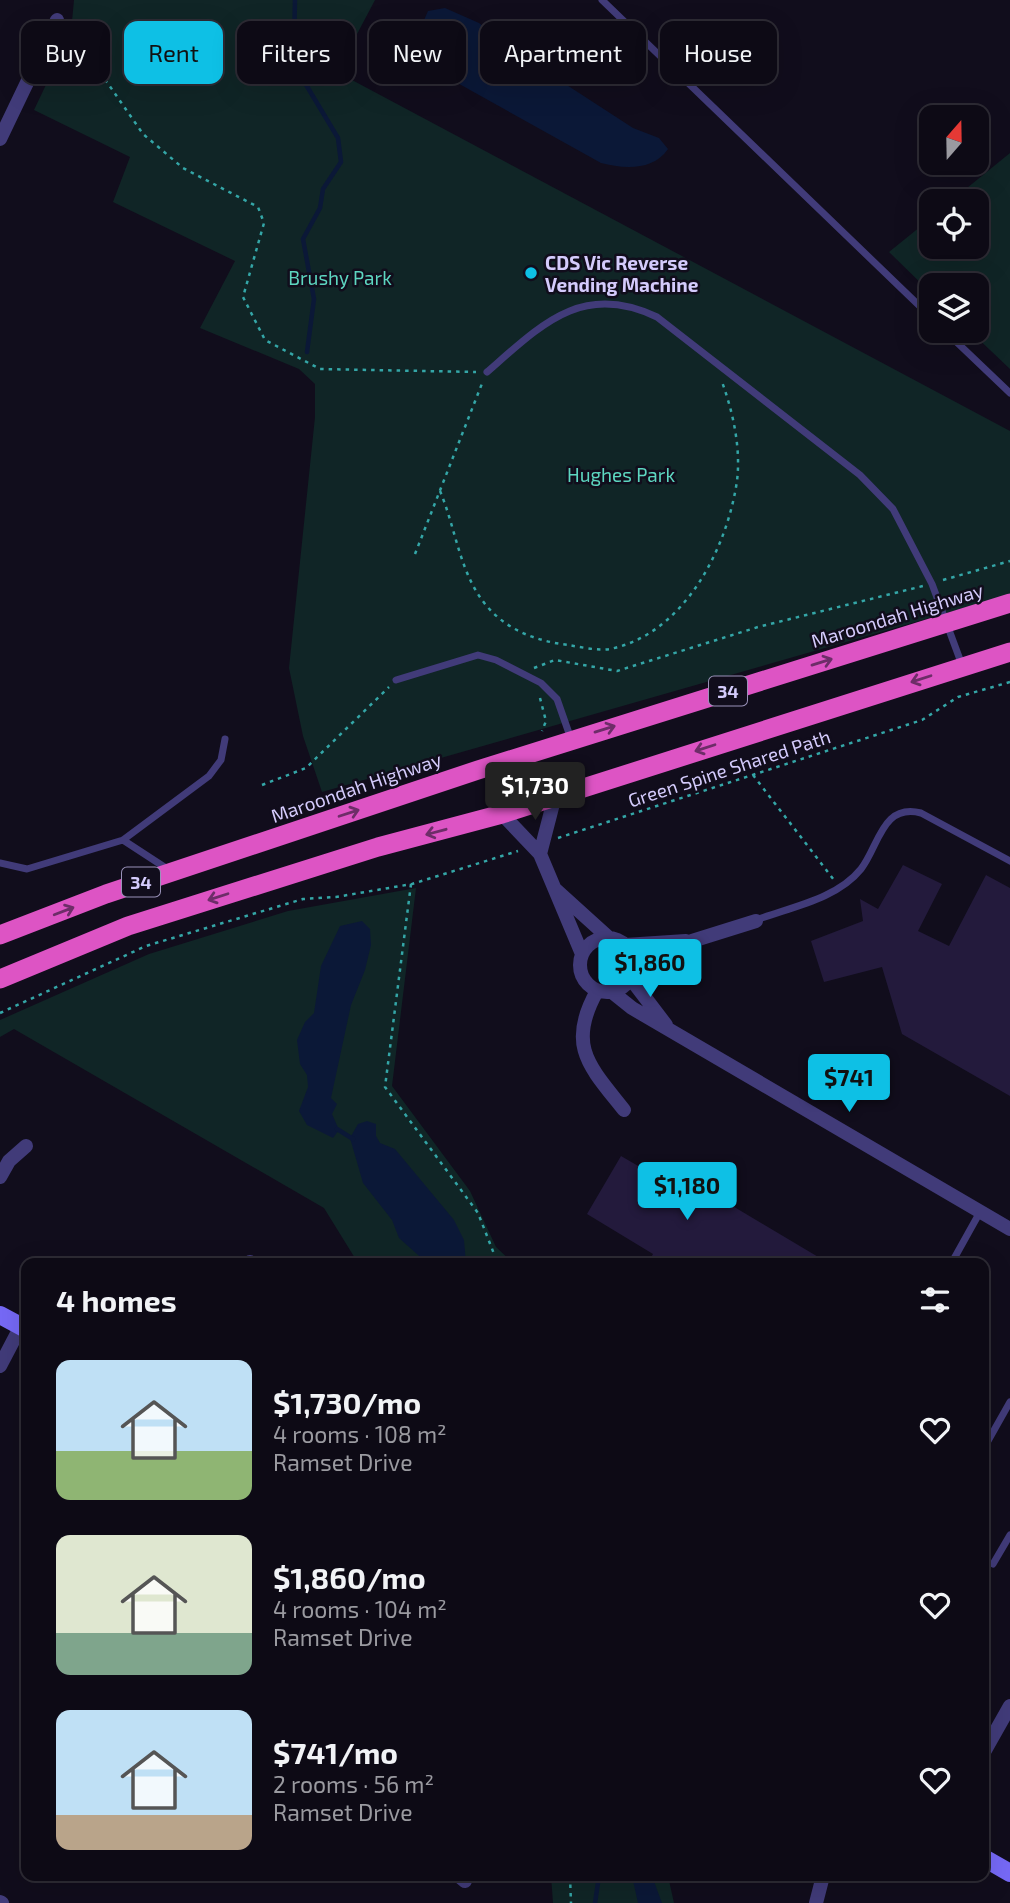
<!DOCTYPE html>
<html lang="en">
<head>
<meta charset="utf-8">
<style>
	body { margin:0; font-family:"Exo 2",sans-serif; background:#1b1822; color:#f1f3f6; height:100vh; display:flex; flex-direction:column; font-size:26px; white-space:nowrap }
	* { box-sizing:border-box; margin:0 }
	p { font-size:23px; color:#9a9aa0 }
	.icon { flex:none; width:38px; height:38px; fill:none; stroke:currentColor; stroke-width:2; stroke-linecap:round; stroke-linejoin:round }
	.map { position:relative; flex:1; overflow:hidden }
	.side { position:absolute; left:21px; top:1258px; width:968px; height:623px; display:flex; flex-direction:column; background:#0d0a15; border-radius:14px; box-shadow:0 7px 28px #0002,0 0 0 2px #2d2b34 }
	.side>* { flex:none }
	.top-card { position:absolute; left:21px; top:21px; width:970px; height:63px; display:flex; gap:14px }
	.needle { width:46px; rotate:20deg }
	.fabs { position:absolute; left:919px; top:105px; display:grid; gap:14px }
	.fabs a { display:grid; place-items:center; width:70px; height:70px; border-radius:14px; background:#0d0a15; box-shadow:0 7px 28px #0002,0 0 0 2px #2d2b34; font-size:35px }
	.price { position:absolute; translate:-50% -60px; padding:0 16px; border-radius:7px; background:#0ec0e5; color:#111; font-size:23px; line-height:46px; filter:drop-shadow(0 2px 4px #0008) }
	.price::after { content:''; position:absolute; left:50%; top:42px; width:21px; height:16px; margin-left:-10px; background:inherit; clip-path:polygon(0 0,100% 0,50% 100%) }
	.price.on { background:#222; color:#fff }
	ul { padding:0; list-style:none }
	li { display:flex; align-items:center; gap:21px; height:175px; padding:0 35px }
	li span { display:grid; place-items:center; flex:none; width:196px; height:140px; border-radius:14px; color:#555 }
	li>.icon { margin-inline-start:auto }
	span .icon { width:84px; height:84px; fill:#fffc; stroke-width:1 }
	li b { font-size:30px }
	h2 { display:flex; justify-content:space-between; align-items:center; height:84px; padding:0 35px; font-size:30px }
	.tag { padding:0 24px; border-radius:14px; background:#0d0a15; box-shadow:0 7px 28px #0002,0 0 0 2px #2d2b34; font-size:24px; line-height:63px }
	.tag.on { background:#0ec0e5; color:#111 }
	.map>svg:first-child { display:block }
	.green { fill:#102526 }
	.water { fill:#0b1837 }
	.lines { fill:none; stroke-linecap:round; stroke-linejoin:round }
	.stream { stroke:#0b1837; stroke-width:4.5 }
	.building { fill:#231a3c }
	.path { stroke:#34a6a7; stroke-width:2.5; stroke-dasharray:3.5 5; stroke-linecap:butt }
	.service { stroke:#413b79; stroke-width:7 }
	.minor { stroke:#413b79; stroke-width:14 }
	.secondary { stroke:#7669f6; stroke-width:18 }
	.trunk { stroke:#dd54c4; stroke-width:19 }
	.oneway { stroke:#6d2d68 }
	.poi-dot { fill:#0ec0e5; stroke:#110d1c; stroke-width:2.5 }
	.labels { text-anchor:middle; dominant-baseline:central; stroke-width:5; stroke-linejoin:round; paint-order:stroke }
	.shield { fill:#110d1c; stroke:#9a92b9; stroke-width:2 }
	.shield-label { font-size:18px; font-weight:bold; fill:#d4cbfc }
	.poi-label { font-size:19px; font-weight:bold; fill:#d4cbfc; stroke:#110d1c; text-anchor:start }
	.park-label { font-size:19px; fill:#5dd6c0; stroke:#110d1c }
	.street-label { font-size:19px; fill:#d4cbfc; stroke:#110d1c }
</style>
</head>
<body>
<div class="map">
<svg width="1010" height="1903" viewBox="0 0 1010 1903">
	<rect width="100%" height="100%" fill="#110d1c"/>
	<path class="green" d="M74 0H375L337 72 1010 431V595L322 792 303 736 289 668 315 417V384L299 369 200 328 235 261 113 202 130 157 34 110 71 32Z
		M1010 153V369L970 331H976V285H931V293L889 252 931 218V247H976V201H951Z
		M416 888 392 1086 470 1191 496 1247 513 1263H358L324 1208 14 1029 0 1037V1020L149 954 288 911Z
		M551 1876H668L674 1903H553Z"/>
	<path class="water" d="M445 8 479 23 516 52 633 128 659 138 668 149C653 171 624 169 601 163L436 71 413 45 428 11Z
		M362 921 370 929 371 945 365 970 351 1005 331 1098 337 1104 332 1114 339 1130 333 1138 307 1125 299 1111 308 1087 307 1075 300 1064 297 1040 305 1022 314 1013 321 966 340 926Z
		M367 1121 376 1124V1136L380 1143 395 1149 454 1220 464 1240 466 1263H427L399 1238 392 1220 363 1183 350 1138 358 1124Z
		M632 1876H652L662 1903H638Z"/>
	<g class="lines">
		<path class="stream" d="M295 0 294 44 305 83 338 138 341 162 323 189 320 208 303 239 314 299 307 352
			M337 1129 353 1139
			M595 1903 599 1876"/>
	</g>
	<path class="building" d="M903 865 942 884 918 931 949 946 986 875 1010 888V1096L902 1034 882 967 824 982 811 941 863 921 860 899 878 909Z
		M621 1156 652 1174 659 1162 830 1264H648L653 1254 587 1214Z"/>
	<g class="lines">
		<path class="path" d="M68 33 109 85 143 134 183 168 258 207 264 223 243 297 265 340 320 369 476 372
			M440 491C456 529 459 571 485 604 506 630 536 641 568 645 581 647 597 651 610 649 684 634 727 549 737 481 741 448 733 412 722 382
			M415 554 483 381
			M943 580 1010 561
			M534 668 555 660 617 671 758 627 923 586
			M540 698 546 721 542 731
			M753 775 834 880
			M262 785 306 768 389 687
			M558 838 922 720 958 697 1010 682
			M411 884 385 1087 478 1213 498 1264
			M0 1013 146 946 303 899 336 897 412 884 518 851
			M570 1876 571 1903"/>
		<path class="service" d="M602 0 931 317
			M945 331 1010 393
			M487 372C541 325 582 281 657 317L860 475 893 509 932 584 962 665
			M396 680 478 655 496 660 541 683 557 699 571 739
			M123 840 169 870
			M0 863 27 869 123 840 209 776 221 760 225 739
			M756 920C791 907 837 899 861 869 879 846 882 803 921 813L1010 861
			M951 1264 980 1212
			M984 1448 1010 1402
			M993 1564 1010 1535"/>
		<path class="minor" d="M0 139 57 20
			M502 814 540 854 582 954
			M540 854 555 796
			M556 890 609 938
			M580 965a27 27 0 1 1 54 0a27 27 0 1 1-54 0Z
			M625 945 686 941
			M634 971 692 941 756 921
			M631 979 666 1025
			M597 991C566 1046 590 1067 624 1110
			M612 992 632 1008 1010 1229
			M0 1177 9 1161 26 1146
			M250 1264V1262
			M0 1366 21 1326
			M984 1752 1010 1706
			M459 1876 465 1881
			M0 1902 2 1903
			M816 1903 823 1876"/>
		<path class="secondary" d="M0 1315 26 1329
			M984 1858 1010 1873"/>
		<path class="trunk" d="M0 935 106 894 478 770 1010 603
			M0 979 128 926 378 847 502 814 1010 652"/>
	</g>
	<defs><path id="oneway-shaft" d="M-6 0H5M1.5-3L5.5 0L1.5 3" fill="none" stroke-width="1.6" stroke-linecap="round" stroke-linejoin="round" transform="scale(1.75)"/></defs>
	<g class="oneway">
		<use href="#oneway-shaft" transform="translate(822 662) rotate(-17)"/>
		<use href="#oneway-shaft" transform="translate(921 679) rotate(162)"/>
		<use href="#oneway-shaft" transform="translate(605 729) rotate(-17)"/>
		<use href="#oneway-shaft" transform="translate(705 748) rotate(162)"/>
		<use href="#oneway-shaft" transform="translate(349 813) rotate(-18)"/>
		<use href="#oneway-shaft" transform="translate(436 832) rotate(165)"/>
		<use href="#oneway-shaft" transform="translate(218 897) rotate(162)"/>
		<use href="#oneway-shaft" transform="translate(64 911) rotate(-21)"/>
	</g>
	<circle class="poi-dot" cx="531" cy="273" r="7"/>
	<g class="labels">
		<g class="shield">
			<rect x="709" y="676.5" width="38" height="29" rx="5"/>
			<rect x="122" y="867.5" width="38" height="29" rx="5"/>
		</g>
		<g class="shield-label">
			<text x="728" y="691">34</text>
			<text x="141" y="882">34</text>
		</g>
		<g class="poi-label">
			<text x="545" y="262">CDS Vic Reverse<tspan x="545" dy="22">Vending Machine</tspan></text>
		</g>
		<g class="park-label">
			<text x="340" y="277">Brushy Park</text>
			<text x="621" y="474">Hughes Park</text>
		</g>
		<g class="street-label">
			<text transform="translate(897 615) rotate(-17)">Maroondah Highway</text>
			<text transform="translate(729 768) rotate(-18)">Green Spine Shared Path</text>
			<text transform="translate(356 787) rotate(-19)">Maroondah Highway</text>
		</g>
	</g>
</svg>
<div class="fabs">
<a><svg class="needle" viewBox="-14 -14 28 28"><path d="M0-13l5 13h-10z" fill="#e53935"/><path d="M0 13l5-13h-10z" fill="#9a9aa0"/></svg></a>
<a><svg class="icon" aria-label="locate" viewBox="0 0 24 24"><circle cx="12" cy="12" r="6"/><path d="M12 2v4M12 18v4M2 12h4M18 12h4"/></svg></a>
<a><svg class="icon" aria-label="layers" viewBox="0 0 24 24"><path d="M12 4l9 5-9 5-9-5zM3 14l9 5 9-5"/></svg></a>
</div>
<b class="price on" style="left:535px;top:822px">$1,730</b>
<b class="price" style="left:650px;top:999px">$1,860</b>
<b class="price" style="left:849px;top:1114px">$741</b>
<b class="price" style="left:687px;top:1222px">$1,180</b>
<div class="top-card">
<a class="tag">Buy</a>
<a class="tag on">Rent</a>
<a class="tag">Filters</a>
<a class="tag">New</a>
<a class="tag">Apartment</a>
<a class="tag">House</a>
</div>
<section class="side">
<h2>4 homes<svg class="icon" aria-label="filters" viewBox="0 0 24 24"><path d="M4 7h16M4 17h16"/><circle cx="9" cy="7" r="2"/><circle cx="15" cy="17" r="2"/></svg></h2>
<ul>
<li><span style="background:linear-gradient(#bfe0f5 65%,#8fb573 0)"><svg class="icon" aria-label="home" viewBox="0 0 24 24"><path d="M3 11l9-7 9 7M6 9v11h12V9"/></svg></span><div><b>$1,730/mo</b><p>4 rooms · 108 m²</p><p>Ramset Drive</p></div><svg class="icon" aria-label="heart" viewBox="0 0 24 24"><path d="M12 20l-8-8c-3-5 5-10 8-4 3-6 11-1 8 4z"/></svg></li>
<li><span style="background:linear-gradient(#dfe7d0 70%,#7fa58c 0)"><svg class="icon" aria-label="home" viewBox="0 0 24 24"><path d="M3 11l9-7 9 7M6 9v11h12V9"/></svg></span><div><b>$1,860/mo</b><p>4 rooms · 104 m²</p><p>Ramset Drive</p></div><svg class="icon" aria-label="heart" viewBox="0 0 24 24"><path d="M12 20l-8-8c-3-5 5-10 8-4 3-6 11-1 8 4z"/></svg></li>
<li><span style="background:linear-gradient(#bfe0f5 75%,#b9a48a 0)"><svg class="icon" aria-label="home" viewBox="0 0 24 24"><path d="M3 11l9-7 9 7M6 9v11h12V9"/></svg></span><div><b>$741/mo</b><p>2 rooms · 56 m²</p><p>Ramset Drive</p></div><svg class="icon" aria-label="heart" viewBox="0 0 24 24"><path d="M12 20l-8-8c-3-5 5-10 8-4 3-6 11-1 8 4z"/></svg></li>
</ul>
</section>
</div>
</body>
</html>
